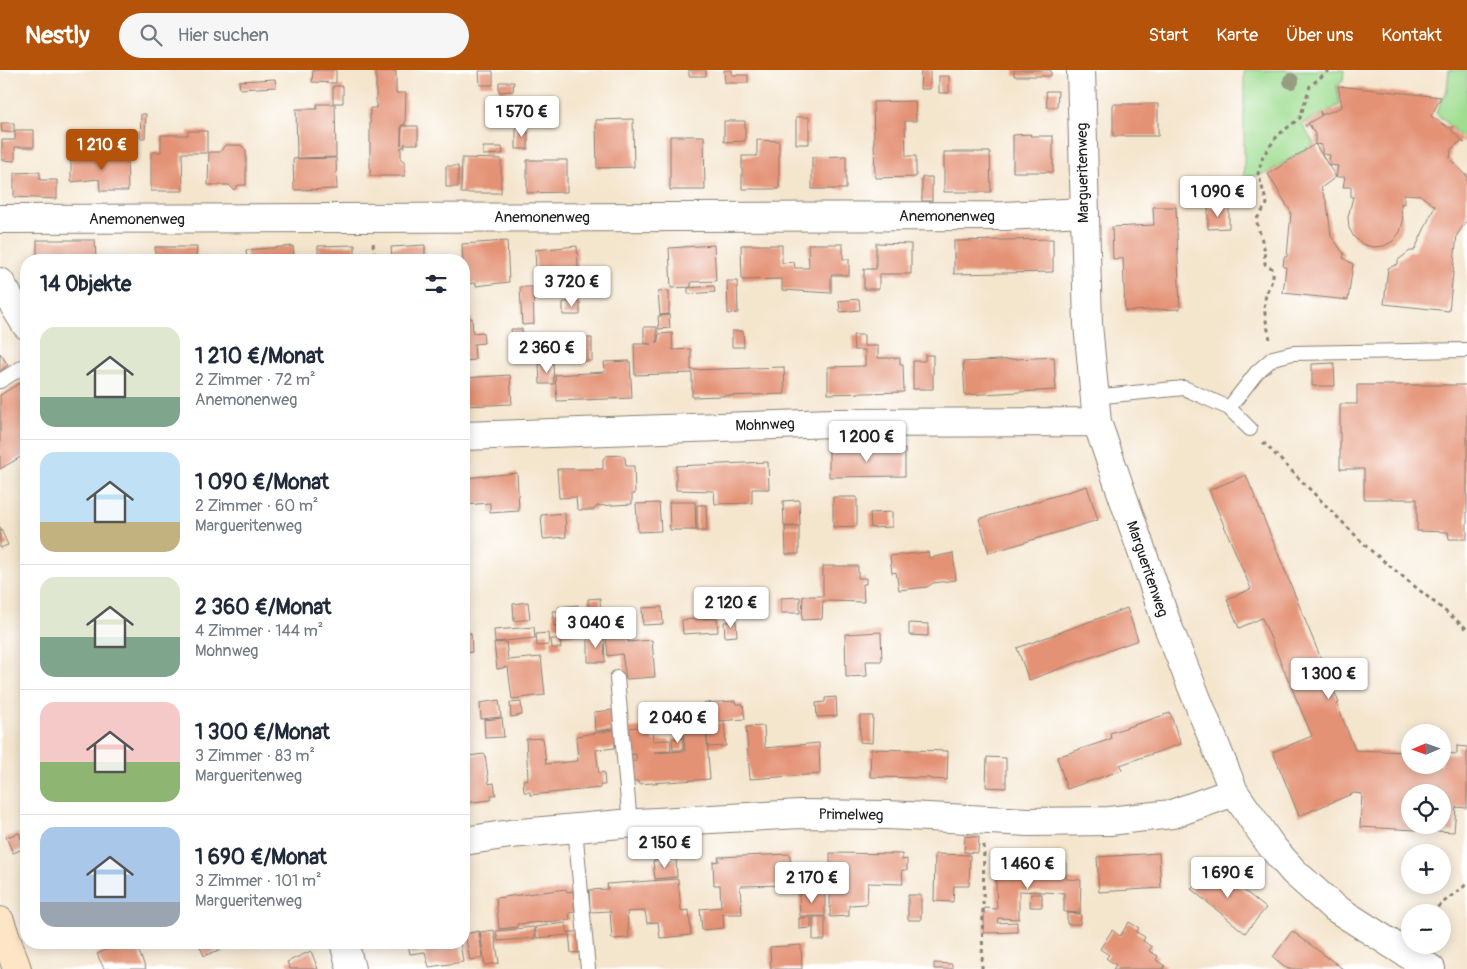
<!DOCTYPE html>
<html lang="de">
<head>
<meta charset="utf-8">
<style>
	body { margin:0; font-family:Pangolin,sans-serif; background:#f6f6f7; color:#1f2937; height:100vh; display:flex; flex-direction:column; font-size:19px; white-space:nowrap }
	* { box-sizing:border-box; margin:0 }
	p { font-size:16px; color:#747a83 }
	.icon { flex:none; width:28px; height:28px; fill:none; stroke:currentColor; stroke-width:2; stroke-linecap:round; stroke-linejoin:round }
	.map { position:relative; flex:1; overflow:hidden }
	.drawer { position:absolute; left:20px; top:184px; width:450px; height:695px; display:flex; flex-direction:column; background:#fff; border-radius:20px; box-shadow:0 2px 12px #0003 }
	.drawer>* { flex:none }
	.needle { width:32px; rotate:268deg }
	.tools { position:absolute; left:1401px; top:654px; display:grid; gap:10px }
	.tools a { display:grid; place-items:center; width:50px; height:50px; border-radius:50%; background:#fff; box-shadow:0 2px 12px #0003; font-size:25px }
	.price { position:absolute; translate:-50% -42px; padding:0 11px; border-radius:5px; background:#fff; color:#222; font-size:16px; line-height:32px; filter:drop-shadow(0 1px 2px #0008) }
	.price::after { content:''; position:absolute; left:50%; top:30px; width:15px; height:11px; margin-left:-8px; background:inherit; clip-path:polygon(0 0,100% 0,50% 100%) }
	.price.selected { background:#b45309; color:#fff }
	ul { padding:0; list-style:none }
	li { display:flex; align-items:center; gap:15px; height:125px; padding:0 20px }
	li+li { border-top:1px solid #e0e1e3 }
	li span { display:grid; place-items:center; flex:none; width:140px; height:100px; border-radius:15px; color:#555 }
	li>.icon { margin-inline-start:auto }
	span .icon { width:60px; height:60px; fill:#fffc; stroke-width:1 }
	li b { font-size:21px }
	h2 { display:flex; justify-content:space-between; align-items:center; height:60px; padding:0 20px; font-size:21px }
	header { display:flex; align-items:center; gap:30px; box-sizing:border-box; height:70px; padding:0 25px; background:#b45309; color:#fff }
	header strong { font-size:24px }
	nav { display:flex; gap:28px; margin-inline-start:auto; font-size:18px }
	.search { width:350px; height:45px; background:#f6f6f7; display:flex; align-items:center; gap:12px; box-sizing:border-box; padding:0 18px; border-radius:28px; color:#747a83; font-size:19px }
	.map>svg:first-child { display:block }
	.green { fill:#9fdd91; stroke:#5e7c56 }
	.building { fill:#e49275; fill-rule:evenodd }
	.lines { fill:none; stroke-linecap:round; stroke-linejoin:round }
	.lane-casing { stroke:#888074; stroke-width:16 }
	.street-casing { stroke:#888074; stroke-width:30 }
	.secondary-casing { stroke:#888074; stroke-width:30 }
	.path { stroke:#888074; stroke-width:3; stroke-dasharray:4 4; stroke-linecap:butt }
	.lane { stroke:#fff; stroke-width:14 }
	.street { stroke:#fff; stroke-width:28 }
	.secondary { stroke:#fde5c5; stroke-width:28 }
	.tree { fill:#969c82 }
	.labels { text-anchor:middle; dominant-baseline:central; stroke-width:5; stroke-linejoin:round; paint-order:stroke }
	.street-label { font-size:15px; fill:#1c1c1c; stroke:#fff }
</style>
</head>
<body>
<header>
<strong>Nestly</strong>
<div class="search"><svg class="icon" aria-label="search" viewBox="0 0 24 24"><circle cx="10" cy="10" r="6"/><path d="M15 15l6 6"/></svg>Hier suchen</div>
<nav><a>Start</a><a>Karte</a><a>Über uns</a><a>Kontakt</a></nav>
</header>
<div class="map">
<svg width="1467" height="899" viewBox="0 0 1467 899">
	<rect width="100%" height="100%" fill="#fff"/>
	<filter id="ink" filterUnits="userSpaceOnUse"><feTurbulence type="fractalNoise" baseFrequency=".02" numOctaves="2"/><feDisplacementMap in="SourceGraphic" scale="10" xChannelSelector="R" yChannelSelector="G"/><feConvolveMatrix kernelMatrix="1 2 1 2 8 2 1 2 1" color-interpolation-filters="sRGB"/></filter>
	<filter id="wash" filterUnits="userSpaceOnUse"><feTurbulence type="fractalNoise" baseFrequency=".0096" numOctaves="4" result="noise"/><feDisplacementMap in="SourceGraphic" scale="20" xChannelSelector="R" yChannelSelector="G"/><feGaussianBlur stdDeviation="1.12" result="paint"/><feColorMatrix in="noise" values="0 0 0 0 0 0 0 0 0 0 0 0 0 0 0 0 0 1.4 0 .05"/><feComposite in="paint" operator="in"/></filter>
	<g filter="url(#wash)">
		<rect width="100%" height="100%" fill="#f4e5cd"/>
		<path class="green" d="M1244 0H1344L1343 11 1337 16 1340 35 1302 54 1314 74 1267 103 1244 108Z
			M1449 0H1467V73L1436 43 1447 20Z"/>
		<g id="blocks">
			<path class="building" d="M313 0H336V13L312 12Z
				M689 0H706V6H689Z
				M724 0H732V5H748V13H725Z
				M921 0H930V19H920Z
				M1014 0H1051V6H1014Z
				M396 1V23H406L405 55H401V75L402 56H418V74H404L405 77H401V90L405 91V106H370V38H376V2Z
				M479 1H493V15H480Z
				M939 6H949V23H939Z
				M275 9 276 17 240 19 239 11Z
				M499 12H514L513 21 499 22Z
				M333 16H343V33H333Z
				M1338 16 1441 27 1431 46 1449 58 1453 56 1451 60 1465 73 1461 71 1451 79 1450 89 1465 105 1467 104V150L1457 165 1449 241 1384 234 1388 198 1398 194V190L1410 181H1414L1435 136 1420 125 1404 124V134L1401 133V138L1403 152 1400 162 1393 171 1384 176 1373 177 1362 174 1354 167 1349 158 1348 147 1353 127H1351V117H1343L1345 107H1336L1321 118 1327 133 1331 166 1344 184 1343 188 1353 194 1348 230 1283 223 1286 197H1283L1284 187H1287L1291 142 1268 104 1315 74 1336 107 1338 96 1329 95 1330 85 1322 84V75L1315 74V64L1309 54 1306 57 1305 55 1321 46 1320 41 1322 45 1342 37Z
				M1046 21H1058L1057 37H1047Z
				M915 31 916 51H905L906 86H916V107L875 108 873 32Z
				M317 34H335L336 87 297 88 296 39H317Z
				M1113 34H1158V66H1113Z
				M141 44H146L145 68H140Z
				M796 47H809V74H796Z
				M633 49 634 97 597 98 596 50Z
				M724 51H745V71L724 72Z
				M1 53H14V62H2Z
				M516 57H528V79H516Z
				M15 60H34V77H15V91L2 90V70H15Z
				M188 61H207V83H182L183 121H151V82H161V65H188Z
				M1031 64 1030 66H1053V102H1013V65Z
				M670 66H704L705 120H670Z
				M106 67H128L127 83H106Z
				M757 70 779 71V119H742V86H757Z
				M78 72H90L91 82H78Z
				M225 75H241L246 80V115H238L234 120 229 115H208L209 82H220Z
				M483 77H502L503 84 483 85Z
				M944 82H990L991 122H944Z
				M71 85H127L128 121H100L99 109 71 112Z
				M846 86V119H812V87Z
				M336 88 337 119 294 120 293 89Z
				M462 88 501 89V123H461Z
				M527 90H567V122L527 123Z
				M446 96H458V117H446Z
				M40 102V110H57V129L14 127V103Z
				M922 107H932V131H922Z
				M1153 137H1176L1180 239 1125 241 1123 188 1113 189 1112 157 1154 155Z
				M1208 137H1229V158L1208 159Z
				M1053 169V202L954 204V171Z
				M37 170H95L96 190H37Z
				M507 171 509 212 476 216V213L464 214 462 174Z
				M876 173 911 174V204H879V219H864V199H876Z
				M808 174H843V189H849V205H831V223L782 220V209L742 210 741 175H782V193L794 192 795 198H809Z
				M355 175V186L368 185V190H318V176Z
				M425 175V190H392L391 177Z
				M714 175 716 211 691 212V217L671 218 669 178Z
				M293 176 294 190H247L246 180Z
				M577 176 579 215H554V217L537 218 535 180Z
				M155 177H197L196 190H155Z
				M727 211H737L738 243 728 244Z
				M714 216 715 222 688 224V218Z
				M520 217H533L534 254 522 255Z
				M669 221V244L660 245 658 222Z
				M859 229 860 240 840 242 839 231Z
				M563 232H580V245H563Z
				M669 245 670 258 659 259 658 246Z
				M464 248H472L473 263 483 262 484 273 474 274 475 290 464 291Z
				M644 257H657V273L659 264 672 263 673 280 691 279V300L784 297 785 324 692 327V303L635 305 634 274H651L644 273Z
				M511 259H522V270H512Z
				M732 261H743L744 277H732Z
				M853 265H864V276H878V288H900V295H903L904 322 828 324V297L865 296V280H854Z
				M583 268H592V291H583Z
				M0 283 8 295 0 301Z
				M925 285H933V319H913V291H925Z
				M1054 287 1056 320 965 325 963 292Z
				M630 291 632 328 557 331 555 305 605 302 604 292Z
				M553 293 554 314H540L539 294Z
				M1334 293 1335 316H1312V294Z
				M510 305 512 334 464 336V308Z
				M23 311 26 315V384L0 399V325Z
				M1357 315H1467V469H1449L1448 462 1417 461V429H1364V399H1340V334H1357Z
				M905 379V406L829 407V380Z
				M622 385 625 388 626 396H634L635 424H632V434L597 436 594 440H579L577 438 576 427 559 428 557 399H603V389L606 386Z
				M768 392 769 419H752V433L715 434 714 421 676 420V396Z
				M517 403 519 441 490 443V433L464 435V408Z
				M1246 405 1339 633 1337 634 1355 680 1410 682V695H1442V683L1457 684V676L1467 677V738L1456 737 1454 762 1360 757 1362 724 1354 723 1299 746 1273 682 1312 666 1262 548 1239 558 1227 529 1251 519 1209 420ZM1410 722H1442V755H1410Z
				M1087 416 1098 450 989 483 979 449Z
				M833 427H857V456L833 457Z
				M799 430 800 456H784L783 431Z
				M669 432H695L696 460H670Z
				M659 433 661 461 638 462 636 434Z
				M697 435H706L707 461H697Z
				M892 442V457L871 458 870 443Z
				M565 443 566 467 543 469 541 445Z
				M0 457 8 475 0 478Z
				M785 457H799V484H786Z
				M928 482 929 488 953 483 956 510 933 513 927 517 899 520 896 502 892 503 890 486Z
				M823 496H858V508H866V514H863L864 532 823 531 822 549 802 550 803 526H823Z
				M800 527V543H781V528Z
				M600 528 601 552H589L588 529Z
				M730 531V544L705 546 704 532Z
				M528 532 530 549 514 551 513 534Z
				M578 535 579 555 554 556 553 541H559V537Z
				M662 537 663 554 643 555 642 538Z
				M1127 538 1138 570 1029 610 1017 578Z
				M717 548 718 562 683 564 682 550Z
				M736 551 737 566 725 567 724 552Z
				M599 553 600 563 560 566 559 557Z
				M909 553 928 554V566L909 565Z
				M534 557 535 568 495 572 494 560Z
				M626 558 628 572 652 570 655 607 626 609 622 584 608 586 605 559Z
				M881 562 882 591H866L867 606 846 607 845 564Z
				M464 563H471L472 582 464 583Z
				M548 563 549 575 537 576 536 564Z
				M604 566 605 592H588V567Z
				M551 569H560L561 578H552Z
				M506 572 508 590 541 587 545 625 512 629 508 597 497 599 494 573Z
				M836 627 837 646 817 647 816 633 825 632V628Z
				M499 630 501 647 481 649 480 633Z
				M735 631 736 634H743L745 649 705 652 704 633Z
				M521 632 522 645 511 647 510 633Z
				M613 640 614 659 595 661 594 642Z
				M1170 643 1181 674 1120 695 1122 700 1067 719 1057 687 1111 669 1110 663Z
				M860 646H873L872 673 860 672Z
				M502 648 504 667 485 668 484 650Z
				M724 652 726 676 708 677 706 659 710 709 638 714V711H633L631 691H636V684L629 685 627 658 652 656 653 671 670 670 671 681 654 682V683L685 681 683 657Z
				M764 656 765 678 819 673 820 704 750 709 746 657Z
				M614 660 615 678 596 680 599 703 604 702 605 715H600V718L530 725V722H524L523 710 528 709 526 669 543 668 546 694 578 691 576 666Z
				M683 668V680H673L672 669Z
				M871 679 948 681 947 710 930 709V708L870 707Z
				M485 684 489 714 494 713 496 725H491V730L464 733V690L468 689 467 686Z
				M987 687 1006 688V718L986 717Z
				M19 763 25 778 13 783 6 767Z
				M965 766 979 767 978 783 964 782Z
				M830 783 902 784V790L907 789V800H902L903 814 868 813 867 834 849 835V846L830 847Z
				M1159 783 1161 818 1099 822 1097 787Z
				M790 784 791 815 740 816 742 844H723L724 858 702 860 700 839 721 837 720 815H714L713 792 719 791 718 787Z
				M935 784 970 785 969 816H954L953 832 934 831Z
				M676 789 677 807 655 809 653 791Z
				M995 791 1066 792V809L1081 810 1080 843 1064 842V823L1019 821V849L998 848 997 853 1017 852V862L984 863V838L997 839Z
				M1211 794 1266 838 1245 863 1191 819Z
				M678 809 681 841 689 840 691 865 660 868 658 852 647 853 645 841 627 842 629 868 612 869 610 841 590 842 589 820 608 819 607 814Z
				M566 819 567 822 573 821 575 842 569 843 570 850 517 854V857L499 859 496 828Z
				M812 821H825V846H800L799 823Z
				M1031 824H1042V837H1030Z
				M908 825H921V850H908Z
				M1067 843 1081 844 1080 854H1067Z
				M811 847V858L799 859V848Z
				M813 847H825V870H813Z
				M1129 852 1139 858 1136 862 1145 867 1143 871 1152 877 1149 881 1158 886 1156 890 1165 896 1163 899H1113L1116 895 1106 888 1109 885 1100 879 1112 860 1120 866Z
				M566 853 568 865 537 868 535 857Z
				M534 857 535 868 498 871 496 861Z
				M494 860 499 893 485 895 480 862Z
				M479 861 483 888 470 890 465 864Z
				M1292 861 1343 899H1288L1273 887Z
				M569 862H579L582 882 571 883Z
				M125 872H135L146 899H104L97 884Z
				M205 872H224L226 877 204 886 199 875Z
				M387 872H460L463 892 429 897 425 882 410 884 408 874 388 877Z
				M801 875 802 899H771L770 877Z
				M311 881 318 899H290L287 892Z
				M934 893 952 894V899H934Z"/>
		</g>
	</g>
	<g filter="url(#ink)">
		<use href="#blocks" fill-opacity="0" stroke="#888074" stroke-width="1"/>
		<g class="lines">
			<g class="lane-casing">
				<path id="lane" d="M0 311 26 295
					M1093 327 1184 318 1229 338 1250 359
					M1229 338 1257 302 1273 288 1293 283 1467 280
					M617 608 630 754
					M575 758 588 899"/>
			</g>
			<g class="street-casing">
				<path id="street" d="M1081 0 1088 254 1097 352 1167 554 1234 722 1272 777 1294 802 1332 836 1431 899
					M0 149 1005 146 1084 142
					M0 212 26 255
					M464 366 833 353 1097 352
					M464 771 510 764 621 754 800 744 887 745 1028 752 1109 751 1172 744 1234 722
					M344 872 351 899"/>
			</g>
			<g class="secondary-casing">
				<path id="secondary" d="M0 851 17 899"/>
			</g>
			<path class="path" d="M373 173 375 190
				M1270 269C1267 255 1262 238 1266 225 1269 213 1274 213 1273 199L1265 194 1264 177 1256 150 1267 134 1258 103 1263 86 1278 65 1300 48 1310 16 1329 0
				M1263 372 1369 479 1467 559
				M1431 842 1467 814
				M982 899 984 775"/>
			<use href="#lane" class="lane"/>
			<use href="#street" class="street"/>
			<use href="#secondary" class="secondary"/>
		</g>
		<circle class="tree" cx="1291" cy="11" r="8"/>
	</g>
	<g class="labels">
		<g class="street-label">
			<text transform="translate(1083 103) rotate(-91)">Margueritenweg</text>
			<text x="947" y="146">Anemonenweg</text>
			<text x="542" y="147">Anemonenweg</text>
			<text x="137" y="149">Anemonenweg</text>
			<text transform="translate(765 355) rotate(-2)">Mohnweg</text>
			<text transform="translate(1147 499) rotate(71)">Margueritenweg</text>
			<text transform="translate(851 745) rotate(1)">Primelweg</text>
		</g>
	</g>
</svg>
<div class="tools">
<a><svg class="needle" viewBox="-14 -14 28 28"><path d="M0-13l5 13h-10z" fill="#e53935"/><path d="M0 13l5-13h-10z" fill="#747a83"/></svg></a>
<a><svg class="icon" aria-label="locate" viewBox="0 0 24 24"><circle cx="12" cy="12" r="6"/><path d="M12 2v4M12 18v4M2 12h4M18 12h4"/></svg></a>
<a>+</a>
<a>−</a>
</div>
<b class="price" style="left:522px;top:68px">1 570 €</b>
<b class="price selected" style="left:102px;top:101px">1 210 €</b>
<b class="price" style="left:1218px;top:148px">1 090 €</b>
<b class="price" style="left:572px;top:238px">3 720 €</b>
<b class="price" style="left:547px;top:304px">2 360 €</b>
<b class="price" style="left:867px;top:393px">1 200 €</b>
<b class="price" style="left:731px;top:559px">2 120 €</b>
<b class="price" style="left:596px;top:579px">3 040 €</b>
<b class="price" style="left:1329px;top:630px">1 300 €</b>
<b class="price" style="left:678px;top:674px">2 040 €</b>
<b class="price" style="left:665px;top:799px">2 150 €</b>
<b class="price" style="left:1028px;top:820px">1 460 €</b>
<b class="price" style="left:1228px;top:829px">1 690 €</b>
<b class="price" style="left:812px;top:834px">2 170 €</b>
<section class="drawer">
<h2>14 Objekte<svg class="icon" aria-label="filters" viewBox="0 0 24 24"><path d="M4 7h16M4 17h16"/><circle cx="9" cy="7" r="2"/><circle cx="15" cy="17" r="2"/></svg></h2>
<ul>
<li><span style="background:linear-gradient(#dfe7d0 70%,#7fa58c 0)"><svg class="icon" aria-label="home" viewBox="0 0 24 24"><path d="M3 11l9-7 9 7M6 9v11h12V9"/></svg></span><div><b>1 210 €/Monat</b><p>2 Zimmer · 72 m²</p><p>Anemonenweg</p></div></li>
<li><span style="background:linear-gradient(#bfe0f5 70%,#c2b280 0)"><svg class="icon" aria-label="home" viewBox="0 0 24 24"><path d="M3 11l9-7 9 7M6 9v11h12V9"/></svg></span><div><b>1 090 €/Monat</b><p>2 Zimmer · 60 m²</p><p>Margueritenweg</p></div></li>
<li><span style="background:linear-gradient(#dfe7d0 60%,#7fa58c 0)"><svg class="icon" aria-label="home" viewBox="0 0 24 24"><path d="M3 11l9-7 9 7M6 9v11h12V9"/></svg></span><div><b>2 360 €/Monat</b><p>4 Zimmer · 144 m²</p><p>Mohnweg</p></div></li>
<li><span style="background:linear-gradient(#f6c9c9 60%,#8fb573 0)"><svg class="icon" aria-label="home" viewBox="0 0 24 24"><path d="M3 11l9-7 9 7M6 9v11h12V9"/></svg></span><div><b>1 300 €/Monat</b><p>3 Zimmer · 83 m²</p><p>Margueritenweg</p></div></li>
<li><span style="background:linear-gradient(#a9c7e8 75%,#9aa5b1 0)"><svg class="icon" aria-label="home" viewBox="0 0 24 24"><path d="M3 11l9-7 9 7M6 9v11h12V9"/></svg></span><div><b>1 690 €/Monat</b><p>3 Zimmer · 101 m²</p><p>Margueritenweg</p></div></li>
</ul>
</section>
</div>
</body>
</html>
